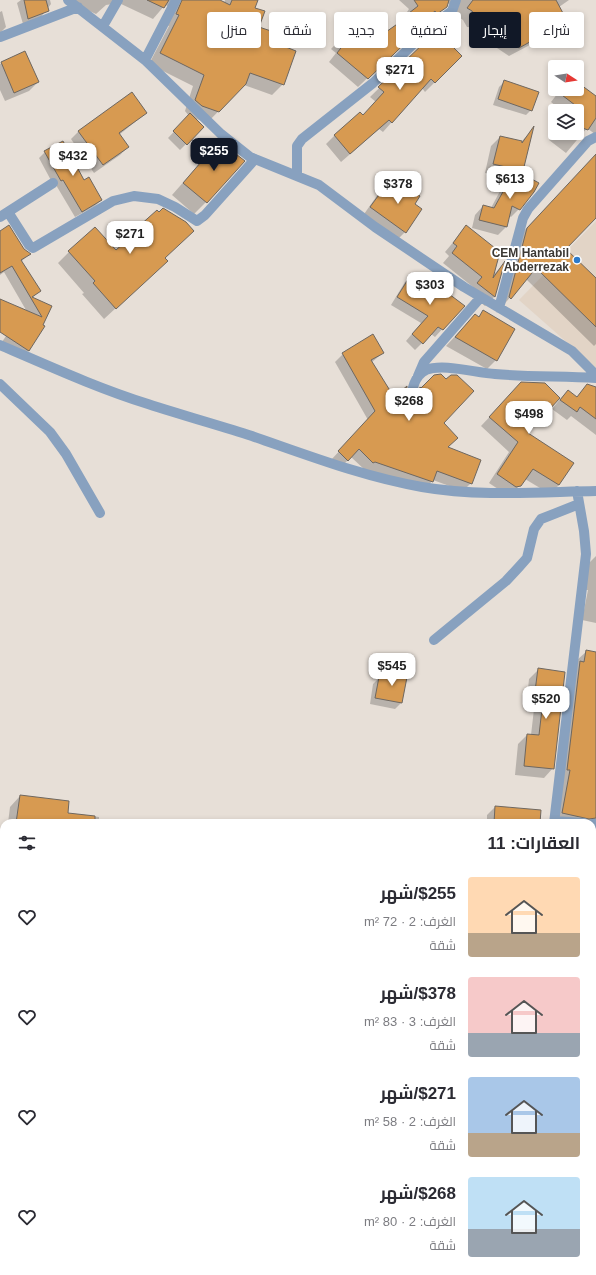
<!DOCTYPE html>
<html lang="ar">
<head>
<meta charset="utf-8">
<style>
	body { margin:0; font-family:Helvetica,Cairo,sans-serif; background:#f2f2f3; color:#2b2b33; direction:rtl; height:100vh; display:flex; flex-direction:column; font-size:15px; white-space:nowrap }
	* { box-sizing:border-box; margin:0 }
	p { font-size:13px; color:#7c7c81 }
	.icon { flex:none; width:22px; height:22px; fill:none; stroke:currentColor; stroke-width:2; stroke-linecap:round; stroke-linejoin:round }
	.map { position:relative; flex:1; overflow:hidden; direction:ltr }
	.drawer { position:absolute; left:0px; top:819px; width:596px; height:456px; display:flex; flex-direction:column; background:#fff; border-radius:12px 12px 0 0; box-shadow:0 2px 6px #0003; direction:rtl }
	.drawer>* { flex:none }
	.guide { position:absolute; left:12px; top:12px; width:572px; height:36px; direction:rtl; display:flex; gap:8px }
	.needle { width:26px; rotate:102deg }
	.controls { position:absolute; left:548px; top:60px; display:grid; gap:8px }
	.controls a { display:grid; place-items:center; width:36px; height:36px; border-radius:4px; background:#fff; box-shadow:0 2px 6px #0003; font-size:20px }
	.price { position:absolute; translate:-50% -34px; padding:0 9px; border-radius:8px; background:#fff; color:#222; font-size:13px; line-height:26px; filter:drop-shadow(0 1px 2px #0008) }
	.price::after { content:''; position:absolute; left:50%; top:24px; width:12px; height:9px; margin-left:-6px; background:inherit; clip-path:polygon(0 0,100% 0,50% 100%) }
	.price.selected { background:#111827; color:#fff }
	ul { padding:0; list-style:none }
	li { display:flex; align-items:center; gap:12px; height:100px; padding:0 16px }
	li span { display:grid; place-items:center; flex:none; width:112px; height:80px; border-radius:4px; color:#555 }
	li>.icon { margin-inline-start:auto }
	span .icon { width:48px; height:48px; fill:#fffc; stroke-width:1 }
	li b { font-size:17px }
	h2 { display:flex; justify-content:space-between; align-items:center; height:48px; padding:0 16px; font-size:17px }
	.pill { padding:0 14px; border-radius:4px; background:#fff; box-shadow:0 2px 6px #0003; font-size:14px; line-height:36px }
	.pill.selected { background:#111827; color:#fff }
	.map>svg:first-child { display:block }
	.built { fill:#e2d4c6 }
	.shadow { fill:#0003 }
	.building { fill:#d79a51; stroke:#6e6760 }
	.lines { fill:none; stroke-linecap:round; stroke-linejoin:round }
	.minor { stroke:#88a1bf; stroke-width:10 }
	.poi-dot { fill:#2d7aca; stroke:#fff; stroke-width:1.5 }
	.labels { text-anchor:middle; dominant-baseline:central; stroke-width:4; stroke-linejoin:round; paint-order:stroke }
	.poi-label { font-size:12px; font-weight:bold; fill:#3b3834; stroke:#fff; text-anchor:end }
</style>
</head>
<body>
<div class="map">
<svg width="596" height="1275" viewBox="0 0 596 1275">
	<rect width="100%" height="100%" fill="#e7dfd7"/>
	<path class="built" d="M596 221V368L519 300Z"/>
	<path class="shadow" d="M21 0H50L51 4 41 17 23 24 17 3Z
		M71 0H218L224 3 225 0H257L254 8 258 28 272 43 283 84 272 95 244 85 207 123 194 118 203 127 180 150 168 138 189 116 185 111 193 86 149 64 169 26 166 25 170 7 165 5 153 19 119 3 106 5 96 14 70 2Z
		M399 0H569L559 7 560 20 543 38 509 56 491 44 482 28 467 27 463 20 453 13 452 5 447 3 436 16 427 22 425 19 417 27 409 38 358 87 329 62 336 53 331 49 355 23 376 40 400 23 409 15 407 12 409 9Z
		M2 11 6 27 0 33V12Z
		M427 41 430 45 461 56 425 92 422 88 383 132 379 129 341 162 326 144 335 135 363 116 376 102 370 97Z
		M24 52 38 82 29 91 5 101 0 90V64Z
		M505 81 532 109 526 115 493 105 499 87Z
		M577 83 596 97V135L587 128 566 153 549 140 555 131V133H577V111H562L551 102 561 89H577Z
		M146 113 119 135 128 147 120 155 94 173 71 139 79 131Z
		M532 130 522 170 519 173V209L511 217 509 216 506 227 498 235 472 228 475 215 483 206 491 208 507 178 485 173 491 146 500 137 521 142Z
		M219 142 206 202 194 214 172 195Z
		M45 152 101 200 95 206 75 217 56 185 54 186 39 158Z
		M596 156V216L565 249 596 279V344L594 346 526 279 500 309 519 236Z
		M392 178 414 204 421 209 405 232 396 241 362 217 383 187Z
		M159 213 164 258 155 272 104 319 82 294 84 293 58 263 69 252H116L129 240 127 238 138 227Z
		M466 227 494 274 503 265 494 297 485 306 469 292 473 287 443 263 449 256 445 252Z
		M0 232 29 254 21 262 39 291 32 298 51 307 29 350 21 358 0 345 18 318 26 310 4 272 0 275Z
		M412 275 463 306 435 337 431 334 415 350 406 341 421 323 391 305 405 282Z
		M483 312 513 329 496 360 487 369 446 346 475 315 478 317Z
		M383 353 372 362 394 398 404 401 410 408 412 396 420 389 442 423 447 448 471 483 463 491 433 480 425 489 365 470 351 457 340 468 331 460 368 420 335 362 343 354Z
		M544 384 560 399 568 392 576 398 587 385 596 388V435L571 416 567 420 552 409 560 399 559 398 527 433 573 463 559 485 550 494 525 479 511 495H507L489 483 509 452 481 426 512 393Z
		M596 556V623L582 620 588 590H586L588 564Z
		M587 651 596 653V831L592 830V823H556L577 660Z
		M393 670 401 703 395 709 370 704 373 684 379 678 386 680V676Z
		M538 670 564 673 553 768 544 778 515 775 518 744 527 735H531L534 709 526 708 529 679Z
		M20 796 66 813 99 817V823H8L10 807Z
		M495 807 539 823H487V815Z
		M596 848V878H592V852Z
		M596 881V1036H592V906Z
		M4 1042V1078L0 1081V1045Z
		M0 1124 4 1131V1183L0 1186Z
		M0 1234 4 1244V1271H8L3 1275H0Z
		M60 1271H100L96 1275H60Z
		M158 1271H238L234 1275H154Z
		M418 1271H426L429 1275H411Z
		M474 1271H512L519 1275H471Z"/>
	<path class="building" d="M24 0H46L49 11 28 19Z
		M147 0H169L164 8Z
		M182 0H220L230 5 232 0H258L255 8 265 11 259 27 277 33 273 42 296 51 284 85 250 73 246 84 219 112 202 106 195 100 204 75 160 53 179 15 176 14Z
		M414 0H449L447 7 437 14 435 11 417 26 420 29 368 79 337 53 344 44 340 40 355 21 376 39 410 15 409 13 418 6Z
		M473 0H556L564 15 560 20 554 24 553 29 519 48 500 35 491 19 476 18 472 11 467 8Z
		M440 34 462 56 435 83 431 79 392 123 389 120 350 154 334 135 360 112 363 115 384 92 378 87 427 40 430 44Z
		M25 51 39 82 14 93 1 62Z
		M504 80 539 92 532 111 498 99Z
		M577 82 596 96V118L588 130 577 126V111H571L575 105 554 89H577Z
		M132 92 147 113 119 133 129 147 103 165 78 131Z
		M190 113 204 127 187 145 173 131Z
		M534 126 523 171 493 164 500 136 522 141V143Z
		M63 141 84 180 89 177 102 200 82 212 63 180 61 181 44 151Z
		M219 141 245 161 207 203 183 183Z
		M596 154V218L566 249 596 278V327L536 268 511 299 509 297 527 228Z
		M515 170 539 183 534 192 520 210 512 206 507 227 479 220 483 205 494 208Z
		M392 177 420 196 415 204 422 209 406 233 370 207Z
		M163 208 186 222 194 231 165 258 168 261 116 309 93 283 95 281 68 251 95 227 116 250 140 229 138 227 157 210 159 212Z
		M9 225 24 249 31 254 21 260 41 291 32 297 52 306 43 325 45 326 29 351 0 332V299L42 317 12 266 0 273V231Z
		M466 225 500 252 493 278 505 261 495 297 477 283 482 277 452 253 457 246 453 243Z
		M412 273 448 295 449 294 465 306 443 330 438 327 423 344 412 334 428 316 397 297Z
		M483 310 515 329 497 361 455 337 475 314 479 317Z
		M373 334 384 353 371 360 394 397 407 386 405 401 408 406 411 407 416 405 420 387 421 388 434 375 441 374 446 379 451 375H457L474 391 444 423 458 438 448 447 481 460 472 484 437 471 433 482 375 462 373 463 359 449 348 461 338 451 375 411 342 353Z
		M521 382 545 383 560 398 528 433 574 463 559 485 533 469 521 486 516 487 497 474 518 442 489 417Z
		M587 384 596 387V419L580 407 577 412 560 400 568 390 577 397Z
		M586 650 596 652V818L589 819 562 813 570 770H567L580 661 584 662Z
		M538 668 565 672 554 769 524 766 527 734 539 735 543 700 534 699Z
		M392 669 408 672 402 703 375 698 379 677 390 679Z
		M20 795 69 801 68 813 95 816V823H16Z
		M495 806 541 810 540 823H494Z"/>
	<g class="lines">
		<path class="minor" d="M68 0 145 60 221 134 250 157 319 185 375 227 464 287 572 351 596 375
			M103 26 118 0
			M0 37 78 7
			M145 60 176 0
			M297 176V146L302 139 373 83 433 25 452 11 456 0
			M8 212 29 245 33 248 113 201 134 196 158 199 175 207 197 221 205 215 255 159
			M0 217 53 183
			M499 308 523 218 528 209 588 141 596 137
			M0 345C49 366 97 388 148 404 182 415 217 425 252 436 307 455 364 477 422 487 479 497 539 492 596 491
			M418 376 424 362 481 297
			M0 384 50 432 66 454 100 513
			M411 401C412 389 414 376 426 370 443 363 476 373 495 374 529 377 563 376 596 378
			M434 640 506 581 519 567 527 558 534 529 541 519 579 504
			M554 821 584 823
			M554 823 586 554 584 531 577 491
			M592 824H596
			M0 1006 4 1010
			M0 1081 4 1078
			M592 1161 596 1164
			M0 1194 4 1192
			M596 1210 595 1221 596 1236
			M592 1261 596 1254
			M35 1275 38 1271
			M140 1275 141 1271
			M586 1275 587 1271"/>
	</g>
	<circle class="poi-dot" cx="577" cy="260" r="4"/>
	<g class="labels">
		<g class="poi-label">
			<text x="569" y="253">CEM Hantabil<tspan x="569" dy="14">Abderrezak</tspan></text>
		</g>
	</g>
</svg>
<div class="controls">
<a><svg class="needle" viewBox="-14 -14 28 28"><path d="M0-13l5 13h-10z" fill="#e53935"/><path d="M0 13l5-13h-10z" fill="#7c7c81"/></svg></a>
<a><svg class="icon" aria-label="layers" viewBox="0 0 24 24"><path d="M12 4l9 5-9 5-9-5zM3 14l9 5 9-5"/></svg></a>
</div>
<b class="price" style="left:400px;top:91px">$271</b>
<b class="price selected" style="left:214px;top:172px">$255</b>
<b class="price" style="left:73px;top:177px">$432</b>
<b class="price" style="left:510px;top:200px">$613</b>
<b class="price" style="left:398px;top:205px">$378</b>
<b class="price" style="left:130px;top:255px">$271</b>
<b class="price" style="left:430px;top:306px">$303</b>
<b class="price" style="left:409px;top:422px">$268</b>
<b class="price" style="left:529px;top:435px">$498</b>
<b class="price" style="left:392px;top:687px">$545</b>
<b class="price" style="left:546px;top:720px">$520</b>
<div class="guide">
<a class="pill">شراء</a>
<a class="pill selected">إيجار</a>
<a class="pill">تصفية</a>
<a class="pill">جديد</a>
<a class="pill">شقة</a>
<a class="pill">منزل</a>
</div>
<section class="drawer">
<h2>العقارات: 11<svg class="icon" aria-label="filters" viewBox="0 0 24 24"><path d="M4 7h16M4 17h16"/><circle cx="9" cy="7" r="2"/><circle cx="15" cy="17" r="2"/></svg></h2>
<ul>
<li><span style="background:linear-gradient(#ffd9b3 70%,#b9a48a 0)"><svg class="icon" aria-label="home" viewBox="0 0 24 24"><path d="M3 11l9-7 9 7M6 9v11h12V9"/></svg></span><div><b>$255/شهر</b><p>الغرف: 2 · 72 m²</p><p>شقة</p></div><svg class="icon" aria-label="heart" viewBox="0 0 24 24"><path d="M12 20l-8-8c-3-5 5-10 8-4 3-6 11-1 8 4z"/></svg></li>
<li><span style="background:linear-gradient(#f6c9c9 70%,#9aa5b1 0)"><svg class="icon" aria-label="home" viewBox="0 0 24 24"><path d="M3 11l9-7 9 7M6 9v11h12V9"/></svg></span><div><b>$378/شهر</b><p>الغرف: 3 · 83 m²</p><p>شقة</p></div><svg class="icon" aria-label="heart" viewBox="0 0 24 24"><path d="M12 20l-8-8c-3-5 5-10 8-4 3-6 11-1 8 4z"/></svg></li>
<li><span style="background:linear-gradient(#a9c7e8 70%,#b9a48a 0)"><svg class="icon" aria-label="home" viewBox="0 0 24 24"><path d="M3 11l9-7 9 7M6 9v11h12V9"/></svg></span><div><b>$271/شهر</b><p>الغرف: 2 · 58 m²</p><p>شقة</p></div><svg class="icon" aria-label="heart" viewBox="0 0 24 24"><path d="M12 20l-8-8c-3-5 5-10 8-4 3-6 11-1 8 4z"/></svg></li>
<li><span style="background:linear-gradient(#bfe0f5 65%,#9aa5b1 0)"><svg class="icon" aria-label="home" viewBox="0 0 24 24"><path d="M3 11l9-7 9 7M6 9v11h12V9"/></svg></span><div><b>$268/شهر</b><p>الغرف: 2 · 80 m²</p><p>شقة</p></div><svg class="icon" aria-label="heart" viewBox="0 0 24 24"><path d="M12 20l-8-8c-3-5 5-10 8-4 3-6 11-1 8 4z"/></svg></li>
</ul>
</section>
</div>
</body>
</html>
